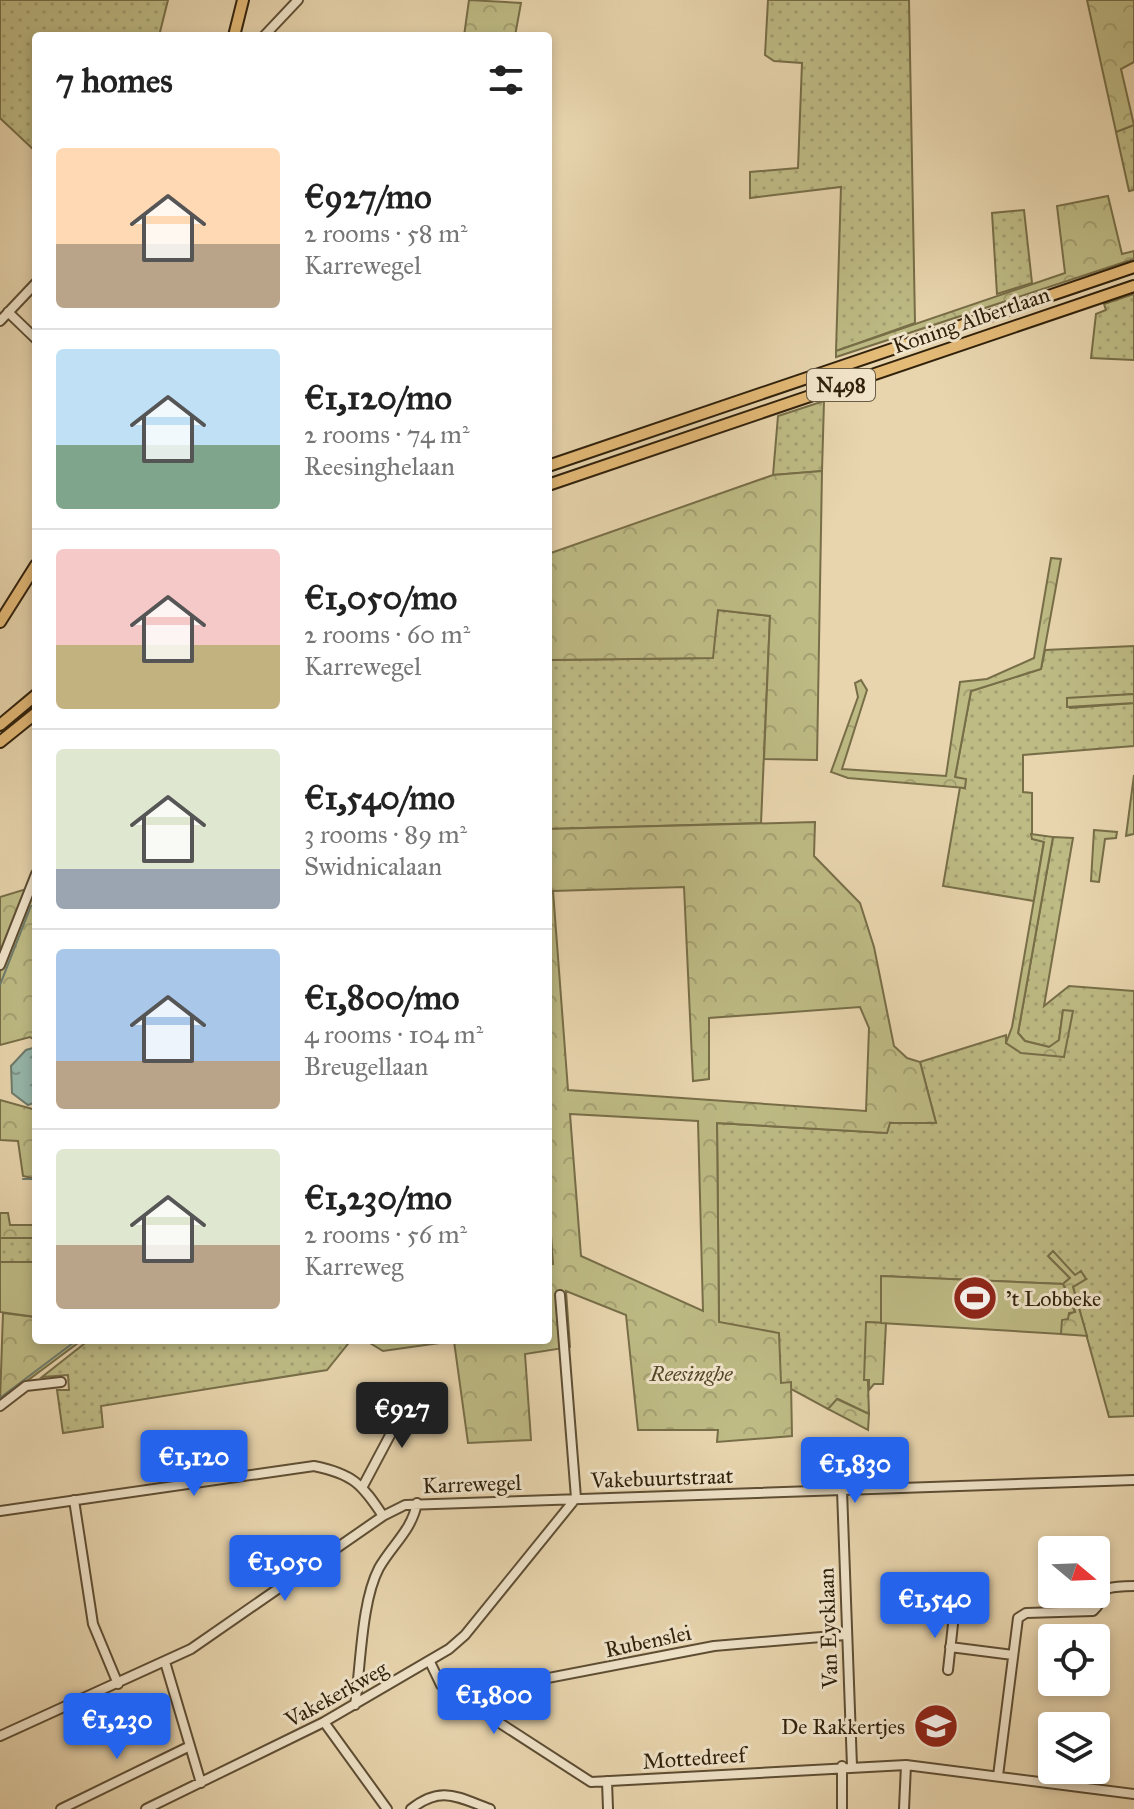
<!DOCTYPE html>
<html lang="en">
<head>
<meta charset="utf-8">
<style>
	body { margin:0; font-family:"IM FELL Great Primer",serif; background:#f6f6f6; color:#222; height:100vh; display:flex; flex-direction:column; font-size:30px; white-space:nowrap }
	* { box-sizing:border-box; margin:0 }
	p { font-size:26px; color:#767676 }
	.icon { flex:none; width:44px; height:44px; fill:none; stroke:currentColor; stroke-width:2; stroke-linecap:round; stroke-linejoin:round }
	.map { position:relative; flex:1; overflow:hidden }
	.side { position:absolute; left:32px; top:32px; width:520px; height:1312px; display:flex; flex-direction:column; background:#fff; border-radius:8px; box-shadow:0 4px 12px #0003 }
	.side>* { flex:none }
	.needle { width:52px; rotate:109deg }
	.tools { position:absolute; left:1038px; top:1536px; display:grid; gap:16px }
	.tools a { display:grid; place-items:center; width:72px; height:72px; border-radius:8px; background:#fff; box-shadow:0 4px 12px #0003; font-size:40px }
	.price { position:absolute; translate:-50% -68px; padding:0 18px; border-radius:8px; background:#2563eb; color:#fff; font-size:26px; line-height:52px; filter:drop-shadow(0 2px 4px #0008) }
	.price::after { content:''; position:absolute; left:50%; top:48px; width:24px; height:18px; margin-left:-12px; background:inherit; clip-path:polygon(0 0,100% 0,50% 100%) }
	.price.current { background:#222; color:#fff }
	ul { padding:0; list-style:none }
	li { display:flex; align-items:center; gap:24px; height:200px; padding:0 24px }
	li+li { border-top:2px solid #e0e0e0 }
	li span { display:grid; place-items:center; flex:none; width:224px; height:160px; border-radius:8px; color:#555 }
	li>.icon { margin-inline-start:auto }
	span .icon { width:96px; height:96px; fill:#fffc; stroke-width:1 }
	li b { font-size:34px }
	h2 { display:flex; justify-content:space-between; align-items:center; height:96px; padding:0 24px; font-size:34px }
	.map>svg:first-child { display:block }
	.grass { fill:url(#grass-dots); stroke:#776e48; stroke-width:2 }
	.forest { fill:url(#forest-crowns); stroke:#776e48; stroke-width:2; fill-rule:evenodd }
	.green { fill:#bebb85; stroke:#776e48; stroke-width:2 }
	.water { fill:url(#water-ripples); stroke:#6e7c6c; stroke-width:2 }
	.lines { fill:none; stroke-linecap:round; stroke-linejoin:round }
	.stream { stroke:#6e7c6c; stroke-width:2 }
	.minor-casing { stroke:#5e4e34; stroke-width:12 }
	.major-casing { stroke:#30210c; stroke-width:14 }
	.minor { stroke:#f0e4ca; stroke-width:8 }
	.major { stroke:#e4ba77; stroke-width:10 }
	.labels { text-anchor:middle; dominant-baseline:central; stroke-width:6; stroke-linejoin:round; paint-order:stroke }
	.shield { fill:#f0e4ca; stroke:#6a5c45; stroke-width:2 }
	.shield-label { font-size:20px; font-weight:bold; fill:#30210c }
	.street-label { font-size:22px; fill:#30210c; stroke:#f0e4ca }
	.poi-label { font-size:22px; fill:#30210c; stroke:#f0e4ca; text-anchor:start }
	.park-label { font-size:22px; font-style:italic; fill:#54482a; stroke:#f0e4ca }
</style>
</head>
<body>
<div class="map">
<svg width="1134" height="1809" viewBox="0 0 1134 1809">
	<defs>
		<pattern id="grass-dots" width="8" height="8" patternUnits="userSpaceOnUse" patternTransform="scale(2)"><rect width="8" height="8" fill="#bebb85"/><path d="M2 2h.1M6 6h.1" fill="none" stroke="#a4a072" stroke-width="1.8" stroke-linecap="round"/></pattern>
		<pattern id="forest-crowns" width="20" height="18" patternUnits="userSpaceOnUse" patternTransform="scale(2)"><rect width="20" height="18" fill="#bebb85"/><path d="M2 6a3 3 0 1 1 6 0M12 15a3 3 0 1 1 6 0" fill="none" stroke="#a4a072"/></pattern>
		<pattern id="water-ripples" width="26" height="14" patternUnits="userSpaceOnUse" patternTransform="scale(2)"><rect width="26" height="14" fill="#97b8ac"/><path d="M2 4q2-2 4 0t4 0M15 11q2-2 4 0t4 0" fill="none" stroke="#7c958a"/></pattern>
	</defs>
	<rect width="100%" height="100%" fill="#e8d5ae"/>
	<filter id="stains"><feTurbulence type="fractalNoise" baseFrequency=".0025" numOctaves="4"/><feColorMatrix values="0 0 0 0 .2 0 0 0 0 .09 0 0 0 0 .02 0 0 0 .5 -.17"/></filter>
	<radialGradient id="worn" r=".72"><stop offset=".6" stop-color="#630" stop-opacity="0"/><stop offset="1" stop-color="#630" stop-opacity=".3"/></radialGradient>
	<path class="grass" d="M0 0H168L159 36H36V152L0 118Z
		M768 0H909L915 323 836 351 841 187 750 198V172L798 168 802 63 774 61 765 55Z
		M1134 125V190L1129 191 1116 132Z
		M1024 210 1032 283 997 294 992 213Z
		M1134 294V360L1091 358 1096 314 1106 310 1104 304Z
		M824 401 822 471 773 475 778 416Z
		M718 610 770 616 761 823 548 829V660L712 658Z
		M1134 646V694L1067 699 1070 708 1134 703V746L1023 755V792L1032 793V839L1044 841 1034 901 943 886 960 787 964 788 955 777 971 691 1041 669 1045 650Z
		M1053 837 1073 838 1044 1006 1069 986 1134 991V1416L1109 1417 1073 1287 1086 1279 1075 1276 1048 1256 1070 1278 1063 1284 881 1276V1323L866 1322 869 1414 838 1399 828 1409 791 1389V1383L781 1384 719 1323 717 1123 887 1133 889 1123H936L920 1062 1006 1035V1043L1064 1057 1063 1010 1059 1041 1049 1047 1025 1041 1018 1033Z
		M0 1238H36V1262H0Z
		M89 1340H351L327 1370 101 1406 103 1427 63 1433 57 1390H69L68 1375 42 1377Z"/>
	<path class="forest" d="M469 0 521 3 515 36H464Z
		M1087 0H1134V62L1121 69 1134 125 1116 132Z
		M1108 196 1122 254 1134 251V259L836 357V351L1065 273 1057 206Z
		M822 471 817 760 764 759 770 616 718 610 713 658 548 660V554L773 475Z
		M1051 558 1061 559 1041 669 971 691 955 777 966 779 965 788 848 778 831 772 858 697 855 683 861 680 867 690 842 769 946 776 960 682 987 679 1034 658Z
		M1134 694V703L1067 707V698Z
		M1134 775V834L1126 836Z
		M815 822 814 856 860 903 874 947 894 1046 907 1058 920 1062 936 1123H890L887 1133 717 1123 719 1322 779 1333 781 1383 791 1382 792 1436 717 1442 718 1430H638L626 1315 566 1291 570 1347 525 1354 531 1440 468 1443 454 1341 383 1351 365 1340H548V1263L553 1264 548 1191V829ZM684 887 693 1081 709 1079V1018L860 1007 869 1028 866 1111 568 1090 553 891ZM570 1114 698 1121 703 1311 581 1256Z
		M1094 830 1117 832 1116 838 1105 839 1099 882 1091 881Z
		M1031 834 1053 837 1018 1033 1025 1041 1049 1047 1059 1040 1063 1010 1073 1011 1064 1057 1021 1053 1006 1043 1012 1027 1044 842 1032 839Z
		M36 886V1041L30 1037 0 1045V897Z
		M0 1100 36 1110V1179L23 1176 18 1141 0 1140Z
		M0 1213H8L10 1225H36V1238H0Z
		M1053 1251 1075 1275 1081 1271 1086 1279 1073 1287 1087 1336 1061 1334V1319L1075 1311 1063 1284 1070 1278 1048 1256Z
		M3 1313 36 1317V1340H82L0 1401Z
		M866 1322 886 1323 883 1384H874L869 1390V1380H864Z
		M837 1399 869 1414 868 1430 828 1409Z"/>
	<path class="green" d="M0 1262H36V1317L0 1312Z
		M881 1276 1063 1284 1075 1312 1069 1313 1068 1319 1062 1320 1061 1334 881 1323Z"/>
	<path class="water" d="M36 1047V1102L28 1105 12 1093 11 1066 26 1050Z"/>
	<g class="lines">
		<path class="stream" d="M0 985 31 906
			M23 1179H36
			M0 1398 77 1340"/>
		<g class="minor-casing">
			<path id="minor" d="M264 36 298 0
				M8 312 36 339
				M0 321 36 283
				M0 965 36 874
				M560 1295 576 1498
				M386 1402 406 1398
				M0 1406 26 1386 61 1382
				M363 1486 397 1422 399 1400
				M842 1490 852 1766
				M74 1500 93 1624 118 1684
				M0 1511 314 1466C353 1474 362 1484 383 1516
				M950 1647 1013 1655
				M165 1662 201 1783
				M430 1662 441 1685 591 1782 906 1765 1134 1794
				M948 1670 954 1615
				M460 1695 714 1646 845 1635
				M355 1705C361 1666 361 1602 379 1568 392 1545 412 1530 417 1503
				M324 1722 387 1809
				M0 1736 191 1649 383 1516 405 1505 1134 1480
				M842 1766V1809
				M998 1776 1018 1618 1026 1613 1093 1611C1114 1590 1091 1587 1134 1586
				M607 1781 608 1809
				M61 1809 188 1747
				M146 1809 324 1722 449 1649 465 1635 576 1498
				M411 1809C441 1785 457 1797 490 1809
				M904 1809 906 1765"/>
		</g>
		<g class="major-casing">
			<path id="major" d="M234 36 243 0
				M548 466 1134 267
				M548 485 1134 286
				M0 622 36 565
				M0 725 36 695
				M0 742 36 713"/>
		</g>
		<use href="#minor" class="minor"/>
		<use href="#major" class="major"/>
	</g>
	<defs>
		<g id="stadium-disc" transform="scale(2.3)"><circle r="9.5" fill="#8f2418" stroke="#f0e4ca"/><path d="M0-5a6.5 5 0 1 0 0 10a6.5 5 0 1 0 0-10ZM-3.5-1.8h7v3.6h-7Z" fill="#fff"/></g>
		<g id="school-disc" transform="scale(2.3)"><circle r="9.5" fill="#8f2418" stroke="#f0e4ca"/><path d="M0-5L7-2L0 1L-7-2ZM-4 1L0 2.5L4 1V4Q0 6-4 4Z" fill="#fff"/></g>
	</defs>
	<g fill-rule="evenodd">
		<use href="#stadium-disc" x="975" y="1298"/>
		<use href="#school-disc" x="936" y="1726"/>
	</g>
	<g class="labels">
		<rect class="shield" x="807" y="369" width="68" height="32" rx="6"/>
		<g class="shield-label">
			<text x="841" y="385">N498</text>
		</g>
		<g class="street-label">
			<text transform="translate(971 320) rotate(-19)">Koning Albertlaan</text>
			<text transform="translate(662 1478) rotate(-2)">Vakebuurtstraat</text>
			<text transform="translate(472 1484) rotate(-2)">Karrewegel</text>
			<text transform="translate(828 1628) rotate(-92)">Van Eycklaan</text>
			<text transform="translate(648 1641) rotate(-12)">Rubenslei</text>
			<text transform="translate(336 1694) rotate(-29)">Vakekerkweg</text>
			<text transform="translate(694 1758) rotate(-4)">Mottedreef</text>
		</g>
		<g class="poi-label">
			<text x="1006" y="1298">'t Lobbeke</text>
			<text x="905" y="1726" text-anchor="end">De Rakkertjes</text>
		</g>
		<g class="park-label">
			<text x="691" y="1373">Reesinghe</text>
		</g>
	</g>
	<rect width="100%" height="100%" filter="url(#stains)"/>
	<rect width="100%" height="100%" fill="url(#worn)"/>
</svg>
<div class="tools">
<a><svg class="needle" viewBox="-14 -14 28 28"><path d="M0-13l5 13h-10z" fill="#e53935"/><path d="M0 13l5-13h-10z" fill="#767676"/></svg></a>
<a><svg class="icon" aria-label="locate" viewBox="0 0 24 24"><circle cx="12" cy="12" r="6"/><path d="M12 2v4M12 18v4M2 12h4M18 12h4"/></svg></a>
<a><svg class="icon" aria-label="layers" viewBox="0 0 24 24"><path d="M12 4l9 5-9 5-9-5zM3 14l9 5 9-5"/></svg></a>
</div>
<b class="price current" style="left:402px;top:1450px">€927</b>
<b class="price" style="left:194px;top:1498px">€1,120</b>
<b class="price" style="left:855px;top:1505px">€1,830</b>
<b class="price" style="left:285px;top:1603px">€1,050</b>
<b class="price" style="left:935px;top:1640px">€1,540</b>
<b class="price" style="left:494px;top:1736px">€1,800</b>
<b class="price" style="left:117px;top:1761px">€1,230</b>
<section class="side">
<h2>7 homes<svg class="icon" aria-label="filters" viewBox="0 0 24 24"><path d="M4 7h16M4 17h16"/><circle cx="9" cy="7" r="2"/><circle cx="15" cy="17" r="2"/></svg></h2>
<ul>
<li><span style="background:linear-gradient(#ffd9b3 60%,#b9a48a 0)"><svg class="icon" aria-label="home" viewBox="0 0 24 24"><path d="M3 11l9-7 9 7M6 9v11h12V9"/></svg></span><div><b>€927/mo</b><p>2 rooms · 58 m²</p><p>Karrewegel</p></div></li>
<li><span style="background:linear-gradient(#bfe0f5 60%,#7fa58c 0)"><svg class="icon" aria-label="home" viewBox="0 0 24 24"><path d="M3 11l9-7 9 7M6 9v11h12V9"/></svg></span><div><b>€1,120/mo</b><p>2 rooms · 74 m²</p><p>Reesinghelaan</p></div></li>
<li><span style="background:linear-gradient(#f6c9c9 60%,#c2b280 0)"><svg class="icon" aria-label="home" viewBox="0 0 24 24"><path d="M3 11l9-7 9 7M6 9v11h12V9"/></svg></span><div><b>€1,050/mo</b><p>2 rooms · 60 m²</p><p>Karrewegel</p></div></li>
<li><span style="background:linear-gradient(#dfe7d0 75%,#9aa5b1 0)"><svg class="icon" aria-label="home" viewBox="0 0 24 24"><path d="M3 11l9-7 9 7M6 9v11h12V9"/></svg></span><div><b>€1,540/mo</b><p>3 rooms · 89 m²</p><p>Swidnicalaan</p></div></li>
<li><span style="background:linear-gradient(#a9c7e8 70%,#b9a48a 0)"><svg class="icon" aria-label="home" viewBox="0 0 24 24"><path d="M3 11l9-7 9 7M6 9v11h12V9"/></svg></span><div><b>€1,800/mo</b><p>4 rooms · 104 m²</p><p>Breugellaan</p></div></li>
<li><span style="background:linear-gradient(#dfe7d0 60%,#b9a48a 0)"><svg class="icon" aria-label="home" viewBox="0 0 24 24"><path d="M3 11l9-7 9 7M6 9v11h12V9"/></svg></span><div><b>€1,230/mo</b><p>2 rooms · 56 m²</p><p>Karreweg</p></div></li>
</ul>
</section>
</div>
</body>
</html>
